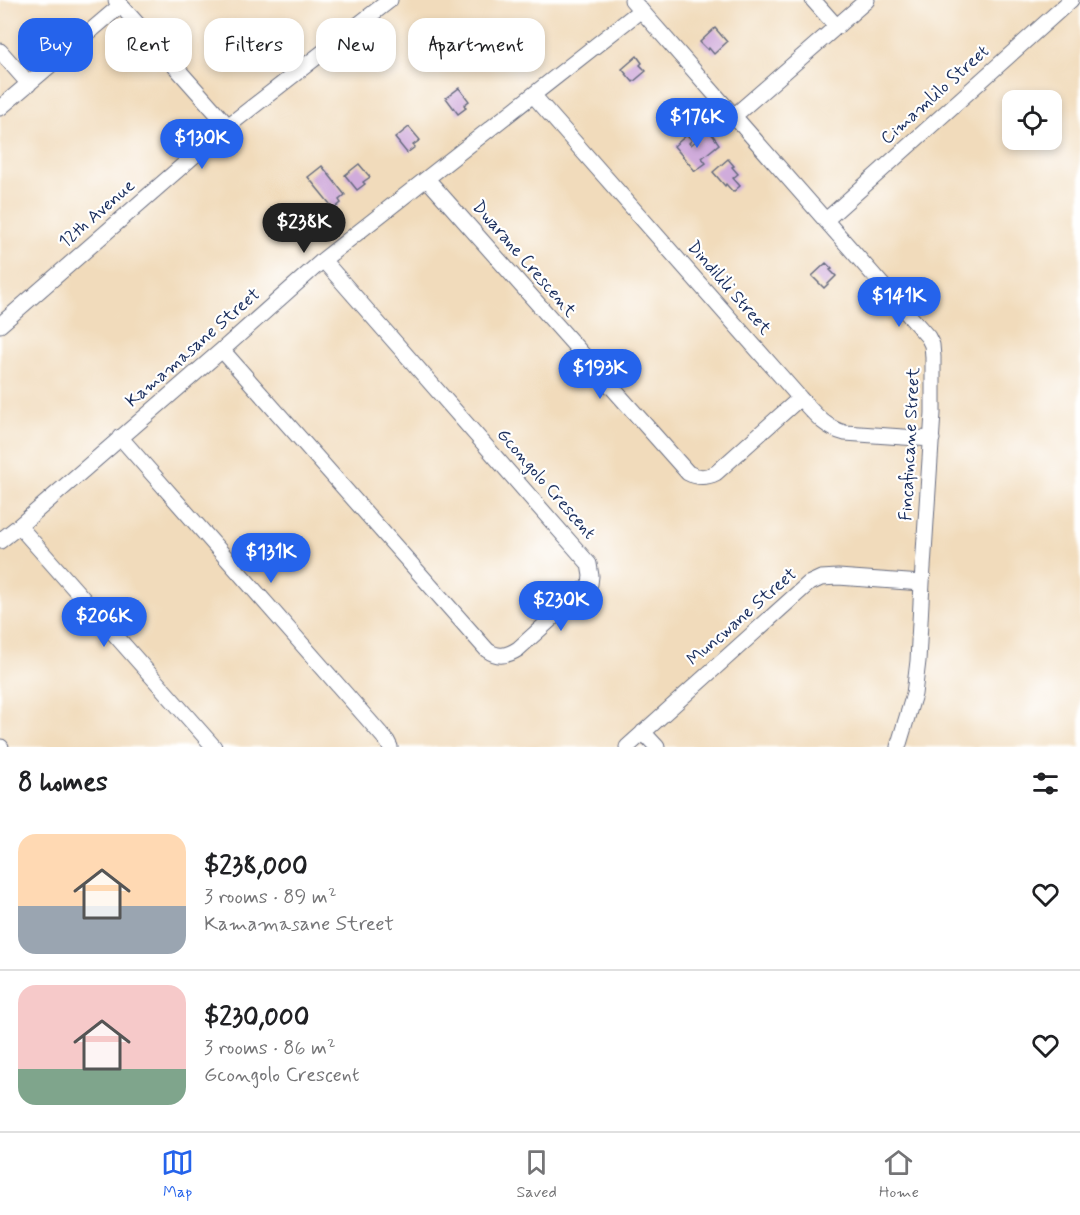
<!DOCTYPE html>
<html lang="en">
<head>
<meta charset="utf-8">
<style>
	body { margin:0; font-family:Mynerve,sans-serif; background:#f2f2f2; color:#202124; height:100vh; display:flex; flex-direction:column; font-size:22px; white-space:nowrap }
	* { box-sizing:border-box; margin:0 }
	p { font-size:20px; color:#757577 }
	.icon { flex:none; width:33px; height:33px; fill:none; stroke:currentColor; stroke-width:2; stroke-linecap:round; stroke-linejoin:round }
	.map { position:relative; height:747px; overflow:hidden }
	.sheet { display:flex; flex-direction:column; background:#fff; flex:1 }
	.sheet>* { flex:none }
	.top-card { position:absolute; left:18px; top:18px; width:600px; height:54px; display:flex; gap:12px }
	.tools { position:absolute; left:1002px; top:90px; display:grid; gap:12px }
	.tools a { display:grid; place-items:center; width:60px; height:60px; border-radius:12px; background:#fff; box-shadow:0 3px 9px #0003; font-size:30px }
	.price { position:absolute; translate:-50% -51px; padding:0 14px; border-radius:21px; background:#2563eb; color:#fff; font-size:20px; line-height:39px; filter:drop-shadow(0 2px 3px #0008) }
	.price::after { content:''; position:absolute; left:50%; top:36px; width:18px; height:14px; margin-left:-9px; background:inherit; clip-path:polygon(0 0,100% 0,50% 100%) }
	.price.selected { background:#222; color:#fff }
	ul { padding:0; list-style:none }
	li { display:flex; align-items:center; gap:18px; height:150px; padding:0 18px }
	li+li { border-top:2px solid #e0e0e0 }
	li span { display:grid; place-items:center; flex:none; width:168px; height:120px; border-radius:18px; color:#555 }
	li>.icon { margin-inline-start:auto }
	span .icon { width:72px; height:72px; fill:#fffc; stroke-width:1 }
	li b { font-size:26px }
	h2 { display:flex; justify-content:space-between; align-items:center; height:72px; padding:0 18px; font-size:26px }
	.chip { padding:0 21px; border-radius:18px; background:#fff; box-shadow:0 3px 9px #0003; font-size:21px; line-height:54px }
	.chip.selected { background:#2563eb; color:#fff }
	.menu { display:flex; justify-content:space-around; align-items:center; height:84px; border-top:2px solid #e0e0e0; background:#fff; font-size:16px; color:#757577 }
	.menu a { display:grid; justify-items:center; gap:3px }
	.menu .selected { color:#2563eb }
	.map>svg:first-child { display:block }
	.building { fill:#d0acdb }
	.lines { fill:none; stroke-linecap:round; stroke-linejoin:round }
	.street-casing { stroke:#666b7f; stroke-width:17 }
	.street { stroke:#fff; stroke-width:15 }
	.labels { text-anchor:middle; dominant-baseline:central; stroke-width:4.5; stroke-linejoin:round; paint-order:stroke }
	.street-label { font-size:18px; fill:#1b2f5e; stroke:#fff }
</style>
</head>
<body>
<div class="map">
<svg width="1080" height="747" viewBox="0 0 1080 747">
	<rect width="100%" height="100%" fill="#fff"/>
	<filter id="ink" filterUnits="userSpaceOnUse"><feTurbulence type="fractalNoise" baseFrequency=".0167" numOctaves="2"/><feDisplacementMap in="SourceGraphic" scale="12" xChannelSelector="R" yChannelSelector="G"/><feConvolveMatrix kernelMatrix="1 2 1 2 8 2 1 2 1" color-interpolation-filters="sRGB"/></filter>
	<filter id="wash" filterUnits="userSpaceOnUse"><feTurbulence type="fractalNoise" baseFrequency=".008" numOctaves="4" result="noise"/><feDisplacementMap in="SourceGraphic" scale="24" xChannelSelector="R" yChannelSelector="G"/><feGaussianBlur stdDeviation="1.35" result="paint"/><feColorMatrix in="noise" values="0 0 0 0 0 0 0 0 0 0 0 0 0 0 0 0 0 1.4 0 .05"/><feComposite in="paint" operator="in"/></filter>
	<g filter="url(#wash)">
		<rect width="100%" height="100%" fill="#f1dbbb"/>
		<g id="blocks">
			<path class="building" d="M715 28 727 42 714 54 709 48 708 50 700 42Z
				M637 56 642 63 640 65 646 71 633 82 622 69Z
				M459 88 469 101 464 105 466 108 458 114 446 98Z
				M409 127 420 140 413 145 415 147 407 153 395 138Z
				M709 130 719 144 702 158 706 163 695 171 674 146 687 135 692 140 689 143 691 145Z
				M728 159 734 166 732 167 738 174 733 178 740 186 733 192 726 184 725 186 713 172Z
				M359 164 370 177 363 182 365 184 357 190 345 175Z
				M322 166 345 195 339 200 341 203 334 209 308 177Z
				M826 263 832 269 830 270 836 276 824 288 812 276Z"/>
		</g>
	</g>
	<g filter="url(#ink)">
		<use href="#blocks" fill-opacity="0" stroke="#666b7f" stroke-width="1.5"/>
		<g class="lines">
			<g class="street-casing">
				<path id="street" d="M116 0 228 126
					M632 0 928 337 932 345 933 357V413L922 583 918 661 914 694 898 747
					M813 0 837 27
					M0 51 29 84
					M533 95 800 398C814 413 825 428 845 433L932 439
					M0 108 121 5
					M734 116 867 0
					M427 179 688 473C698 478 706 478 716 473L800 398
					M826 220 1071 0
					M0 325 228 126 390 0
					M222 350 487 650C498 658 507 656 518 649L590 584 591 576 589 564 323 260
					M120 437 387 741 390 747
					M19 526 214 747
					M0 541 19 526 222 350 323 260 641 10
					M643 732 657 747
					M0 747H1
					M627 747 808 584 821 578 838 577 922 583"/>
			</g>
			<use href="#street" class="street"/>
		</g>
	</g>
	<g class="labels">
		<g class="street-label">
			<text transform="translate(935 95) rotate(-42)">Cimamlilo Street</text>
			<text transform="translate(97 214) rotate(-41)">12th Avenue</text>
			<text transform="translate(524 259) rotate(49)">Dwarane Crescent</text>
			<text transform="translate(729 288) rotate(49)">Dindilili Street</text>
			<text transform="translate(193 348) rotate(-41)">Kamamasane Street</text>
			<text transform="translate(910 444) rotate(-87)">Fincafincane Street</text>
			<text transform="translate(546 484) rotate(49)">Gcongolo Crescent</text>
			<text transform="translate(742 617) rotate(-41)">Muncwane Street</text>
		</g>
	</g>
</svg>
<div class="tools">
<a><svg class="icon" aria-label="locate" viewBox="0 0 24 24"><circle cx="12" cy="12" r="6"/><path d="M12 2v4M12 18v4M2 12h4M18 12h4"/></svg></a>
</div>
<b class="price" style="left:697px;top:149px">$176K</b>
<b class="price" style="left:202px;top:170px">$130K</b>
<b class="price selected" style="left:304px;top:254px">$238K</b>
<b class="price" style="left:899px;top:328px">$141K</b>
<b class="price" style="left:600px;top:400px">$193K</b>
<b class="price" style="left:271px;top:584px">$131K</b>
<b class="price" style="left:561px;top:632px">$230K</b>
<b class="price" style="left:104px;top:648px">$206K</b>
<div class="top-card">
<a class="chip selected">Buy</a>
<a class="chip">Rent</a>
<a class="chip">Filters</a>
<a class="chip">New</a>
<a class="chip">Apartment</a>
</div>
</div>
<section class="sheet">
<h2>8 homes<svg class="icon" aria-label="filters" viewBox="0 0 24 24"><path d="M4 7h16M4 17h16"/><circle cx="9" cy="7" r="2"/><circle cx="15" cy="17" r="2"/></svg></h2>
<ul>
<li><span style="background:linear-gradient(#ffd9b3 60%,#9aa5b1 0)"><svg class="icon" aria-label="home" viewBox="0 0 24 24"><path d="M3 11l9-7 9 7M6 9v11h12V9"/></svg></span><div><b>$238,000</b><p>3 rooms · 89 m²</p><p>Kamamasane Street</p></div><svg class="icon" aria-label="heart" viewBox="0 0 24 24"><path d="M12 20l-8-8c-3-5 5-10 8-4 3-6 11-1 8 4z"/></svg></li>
<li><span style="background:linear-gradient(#f6c9c9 70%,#7fa58c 0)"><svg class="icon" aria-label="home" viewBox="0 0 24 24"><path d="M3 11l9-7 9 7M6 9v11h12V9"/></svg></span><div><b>$230,000</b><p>3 rooms · 86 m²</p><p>Gcongolo Crescent</p></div><svg class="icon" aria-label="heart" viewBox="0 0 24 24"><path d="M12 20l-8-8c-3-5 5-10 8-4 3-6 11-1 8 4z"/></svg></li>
</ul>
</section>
<nav class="menu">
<a class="selected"><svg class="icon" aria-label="map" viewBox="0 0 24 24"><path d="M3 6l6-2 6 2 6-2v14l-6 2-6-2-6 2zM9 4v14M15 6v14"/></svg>Map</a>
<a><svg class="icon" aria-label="saved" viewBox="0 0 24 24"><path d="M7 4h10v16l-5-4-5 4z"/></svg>Saved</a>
<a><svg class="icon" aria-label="home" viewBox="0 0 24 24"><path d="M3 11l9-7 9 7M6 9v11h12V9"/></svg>Home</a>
</nav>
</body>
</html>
